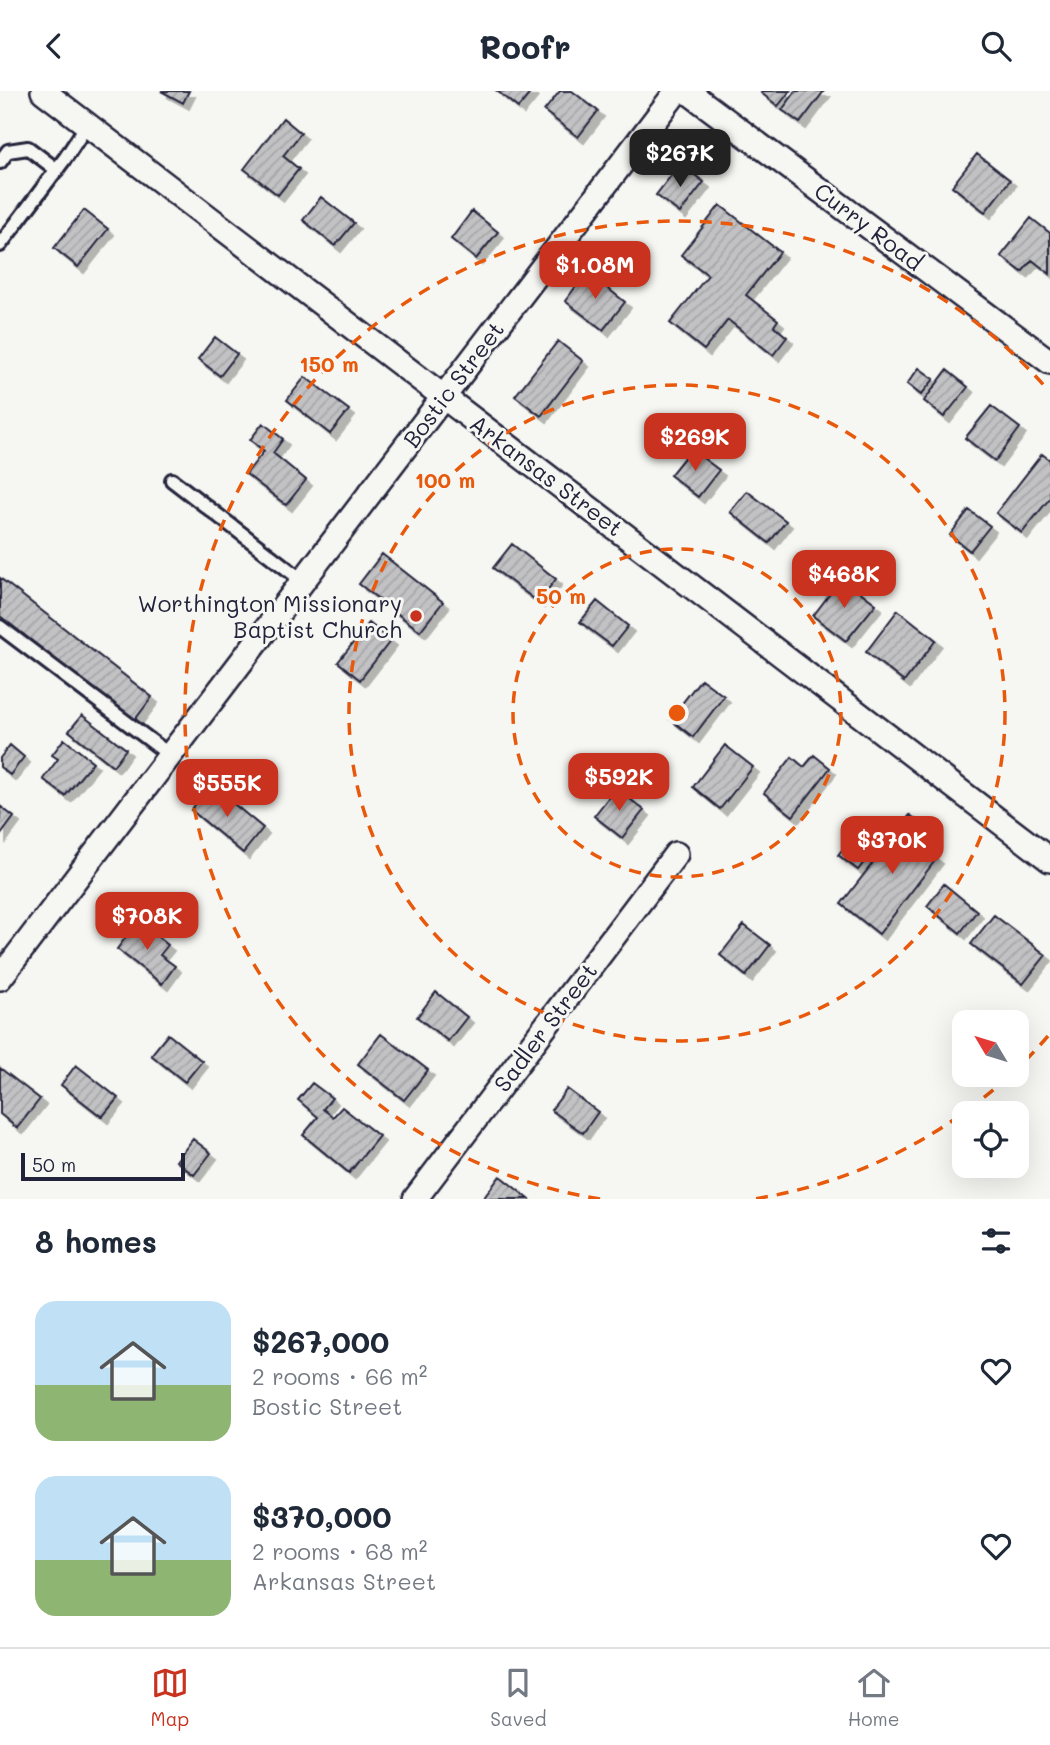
<!DOCTYPE html>
<html lang="en">
<head>
<meta charset="utf-8">
<style>
	body { margin:0; font-family:Mali,sans-serif; background:#f6f6f7; color:#1f2937; height:100vh; display:flex; flex-direction:column; font-size:26px; white-space:nowrap }
	* { box-sizing:border-box; margin:0 }
	p { font-size:23px; color:#747a83 }
	.icon { flex:none; width:38px; height:38px; fill:none; stroke:currentColor; stroke-width:2; stroke-linecap:round; stroke-linejoin:round }
	.map { position:relative; height:1108px; overflow:hidden }
	.drawer { display:flex; flex-direction:column; background:#fff; flex:1 }
	.drawer>* { flex:none }
	.needle { width:46px; rotate:308deg }
	.fabs { position:absolute; left:952px; top:919px; display:grid; gap:14px }
	.fabs a { display:grid; place-items:center; width:77px; height:77px; border-radius:14px; background:#fff; box-shadow:0 7px 28px #0002; font-size:35px }
	.scale { position:absolute; left:21px; bottom:18px; width:164px; box-sizing:border-box; padding-left:7px; border:4px solid #22223b; border-top:0; font-size:19px; line-height:24px; white-space:nowrap; color:#22223b; -webkit-text-stroke:5px #f6f6f2; paint-order:stroke }
	.price { position:absolute; translate:-50% -60px; padding:0 16px; border-radius:14px; background:#c8321e; color:#fff; font-size:23px; line-height:46px; filter:drop-shadow(0 2px 4px #0008) }
	.price::after { content:''; position:absolute; left:50%; top:42px; width:21px; height:16px; margin-left:-10px; background:inherit; clip-path:polygon(0 0,100% 0,50% 100%) }
	.price.current { background:#222; color:#fff }
	ul { padding:0; list-style:none }
	li { display:flex; align-items:center; gap:21px; height:175px; padding:0 35px }
	li span { display:grid; place-items:center; flex:none; width:196px; height:140px; border-radius:21px; color:#555 }
	li>.icon { margin-inline-start:auto }
	span .icon { width:84px; height:84px; fill:#fffc; stroke-width:1 }
	li b { font-size:30px }
	h2 { display:flex; justify-content:space-between; align-items:center; height:84px; padding:0 35px; font-size:30px }
	header { display:flex; justify-content:space-between; align-items:center; height:91px; padding:0 35px; background:#fff; font-size:32px; font-weight:800 }
	.tab-bar { display:flex; justify-content:space-around; align-items:center; height:98px; border-top:2px solid #e0e1e3; background:#fff; font-size:19px; color:#747a83 }
	.tab-bar a { display:grid; justify-items:center; gap:4px }
	.tab-bar .current { color:#c8321e }
	.map>svg:first-child { display:block }
	.building { fill:url(#building-hatch); stroke:#22223b; stroke-width:2; filter:url(#shadow) }
	.lines { fill:none; stroke-linecap:round; stroke-linejoin:round }
	.service-casing { stroke:#22223b; stroke-width:18 }
	.minor-casing { stroke:#22223b; stroke-width:28 }
	.service { stroke:#f6f6f2; stroke-width:12 }
	.minor { stroke:#f6f6f2; stroke-width:23 }
	.ring { fill:none; stroke:#e8590c; stroke-width:3.5; stroke-dasharray:12 9 }
	.poi-dot { fill:#c8321e; stroke:#f6f6f2; stroke-width:2.5 }
	.labels { text-anchor:middle; dominant-baseline:central; stroke-width:6; stroke-linejoin:round; paint-order:stroke }
	.street-label { font-size:23px; fill:#22223b; stroke:#f6f6f2 }
	.poi-label { font-size:23px; fill:#22223b; stroke:#f6f6f2; text-anchor:end }
	.centre { fill:#e8590c; stroke:#f6f6f2; stroke-width:3.5 }
	.ring-label { font-size:21px; text-anchor:middle; font-weight:bold; fill:#e8590c; stroke:#f6f6f2; stroke-width:6; stroke-linejoin:round; paint-order:stroke }
</style>
</head>
<body>
<header><svg class="icon" aria-label="back" viewBox="0 0 24 24"><path d="M15 5l-7 7 7 7"/></svg>Roofr<svg class="icon" aria-label="search" viewBox="0 0 24 24"><circle cx="10" cy="10" r="6"/><path d="M15 15l6 6"/></svg></header>
<div class="map">
<svg width="1050" height="1108" viewBox="0 0 1050 1108">
	<defs>
		<pattern id="building-hatch" width="6" height="6" patternUnits="userSpaceOnUse" patternTransform="scale(1.75)"><rect width="6" height="6" fill="#c2c2c4"/><path d="M-1 1l2-2M0 6l6-6M5 7l2-2" fill="none" stroke="#a6a6a9"/></pattern>
		<filter id="shadow"><feDropShadow dx="6" dy="6" stdDeviation="0" flood-color="#0004"/></filter>
	</defs>
	<rect width="100%" height="100%" fill="#f6f6f2"/>
	<filter id="ink" filterUnits="userSpaceOnUse"><feTurbulence type="fractalNoise" baseFrequency=".0143" numOctaves="2"/><feDisplacementMap in="SourceGraphic" scale="14" xChannelSelector="R" yChannelSelector="G"/><feConvolveMatrix kernelMatrix="1 2 1 2 8 2 1 2 1" color-interpolation-filters="sRGB"/></filter>
	<g filter="url(#ink)">
		<path class="building" d="M161 0H189L183 12Z
			M497 0H532L518 17Z
			M560 0H572L598 20 578 46 544 20Z
			M762 0H790L778 15 761 2Z
			M796 0H824L800 32 782 19Z
			M283 27 301 42 283 65 299 78 278 104 244 78Z
			M977 63 1010 89 985 121 952 95Z
			M680 73 704 91 680 122 656 104Z
			M321 106 354 132 335 155 303 129Z
			M720 114 780 161 746 204 778 229 774 235 787 246 773 264 728 229 704 259 670 232 708 184 681 164Z
			M84 119 108 138 78 176 54 157Z
			M472 120 498 141 476 168 451 148Z
			M1031 127 1050 142V183L1032 169 1022 181 1001 165Z
			M587 181 625 211 603 239 565 210Z
			M215 246 237 263 220 285 198 268Z
			M558 250 583 270 541 325 515 305Z
			M919 277 934 288 921 304 907 293Z
			M947 279 968 296 944 326 924 310Z
			M305 286 349 319 330 343 287 309Z
			M991 315 1020 337 995 370 965 347Z
			M263 332 283 348 273 362 306 389 286 414 246 383 264 360 250 349Z
			M691 358 719 379 698 406 670 384Z
			M1042 363 1050 369V407L1022 442 996 422Z
			M747 400 786 430 769 452 730 421Z
			M969 419 990 435 970 460 950 444Z
			M512 453 556 488 538 511 493 477Z
			M382 463 443 511 420 540 359 493Z
			M0 487 152 606 134 630 0 525Z
			M842 487 876 513 846 550 813 525Z
			M597 510 628 535 612 555 580 531Z
			M898 519 936 549 904 591 866 561Z
			M369 532 391 549 360 589 338 571Z
			M701 588 724 605 693 646 670 628Z
			M82 624 126 658 113 675 69 640Z
			M64 648 93 671 65 705 43 688 58 668 52 664Z
			M10 654 24 666 10 684 0 676V667Z
			M725 654 753 676 720 718 693 696Z
			M814 664 830 677 793 725 764 702 792 666 804 676Z
			M211 694 263 737 243 762 191 719Z
			M616 697 644 719 622 747 594 725Z
			M0 715 14 726 0 745Z
			M910 724 934 742 923 756 937 767 879 843 841 813Z
			M858 738 878 753 858 779 838 764Z
			M944 793 977 820 960 842 927 815Z
			M994 824 1046 864 1023 893 971 853Z
			M138 830 168 854 160 864 175 875 162 893 117 858Z
			M744 834 770 854 746 885 720 864Z
			M436 901 467 926 448 950 417 926Z
			M168 943 202 970 185 991 151 964Z
			M381 943 428 979 404 1009 358 973Z
			M76 974 118 1007 102 1026 61 994Z
			M0 977 40 1008 17 1037 0 1023Z
			M312 992 332 1007 323 1018 333 1026 342 1016 379 1045 349 1082 303 1044 318 1026 298 1009Z
			M567 998 598 1021 583 1042 551 1019Z
			M193 1048 211 1062 194 1084 176 1070Z
			M500 1085 529 1108H483Z"/>
		<g class="lines">
			<g class="service-casing">
				<path id="service" d="M0 71 8 60 28 57 57 79
					M0 154 66 66 87 34
					M172 389 303 490
					M0 536 171 665"/>
			</g>
			<g class="minor-casing">
				<path id="minor" d="M43 0 1050 769
					M687 0 1050 271
					M0 887 677 0
					M415 1108 676 763"/>
			</g>
			<use href="#service" class="service"/>
			<use href="#minor" class="minor"/>
		</g>
	</g>
	<g class="ring">
		<circle cx="677" cy="622" r="164"/>
		<circle cx="677" cy="622" r="328"/>
		<path d="M1048 945A492 492 0 0 1 1019 976M1009 985A492 492 0 0 1 754 1108M600 1108A492 492 0 1 1 1048 299"/>
	</g>
	<circle class="poi-dot" cx="416" cy="525" r="7"/>
	<g class="labels">
		<g class="street-label">
			<text transform="translate(869 135) rotate(37)">Curry Road</text>
			<text transform="translate(453 293) rotate(-53)">Bostic Street</text>
			<text transform="translate(547 384) rotate(37)">Arkansas Street</text>
			<text transform="translate(545 936) rotate(-53)">Sadler Street</text>
		</g>
		<g class="poi-label">
			<text x="402" y="512">Worthington Missionary<tspan x="402" dy="26">Baptist Church</tspan></text>
		</g>
	</g>
	<circle cx="677" cy="622" r="10" class="centre"/>
	<g class="ring-label">
		<text x="329" y="281">150 m</text>
		<text x="445" y="397">100 m</text>
		<text x="561" y="513">50 m</text>
	</g>
</svg>
<div class="fabs">
<a><svg class="needle" viewBox="-14 -14 28 28"><path d="M0-13l5 13h-10z" fill="#e53935"/><path d="M0 13l5-13h-10z" fill="#747a83"/></svg></a>
<a><svg class="icon" aria-label="locate" viewBox="0 0 24 24"><circle cx="12" cy="12" r="6"/><path d="M12 2v4M12 18v4M2 12h4M18 12h4"/></svg></a>
</div>
<div class="scale">50 m</div>
<b class="price current" style="left:680px;top:98px">$267K</b>
<b class="price" style="left:595px;top:210px">$1.08M</b>
<b class="price" style="left:695px;top:382px">$269K</b>
<b class="price" style="left:844px;top:519px">$468K</b>
<b class="price" style="left:619px;top:722px">$592K</b>
<b class="price" style="left:227px;top:728px">$555K</b>
<b class="price" style="left:892px;top:785px">$370K</b>
<b class="price" style="left:147px;top:861px">$708K</b>
</div>
<section class="drawer">
<h2>8 homes<svg class="icon" aria-label="filters" viewBox="0 0 24 24"><path d="M4 7h16M4 17h16"/><circle cx="9" cy="7" r="2"/><circle cx="15" cy="17" r="2"/></svg></h2>
<ul>
<li><span style="background:linear-gradient(#bfe0f5 60%,#8fb573 0)"><svg class="icon" aria-label="home" viewBox="0 0 24 24"><path d="M3 11l9-7 9 7M6 9v11h12V9"/></svg></span><div><b>$267,000</b><p>2 rooms · 66 m²</p><p>Bostic Street</p></div><svg class="icon" aria-label="heart" viewBox="0 0 24 24"><path d="M12 20l-8-8c-3-5 5-10 8-4 3-6 11-1 8 4z"/></svg></li>
<li><span style="background:linear-gradient(#bfe0f5 60%,#8fb573 0)"><svg class="icon" aria-label="home" viewBox="0 0 24 24"><path d="M3 11l9-7 9 7M6 9v11h12V9"/></svg></span><div><b>$370,000</b><p>2 rooms · 68 m²</p><p>Arkansas Street</p></div><svg class="icon" aria-label="heart" viewBox="0 0 24 24"><path d="M12 20l-8-8c-3-5 5-10 8-4 3-6 11-1 8 4z"/></svg></li>
</ul>
</section>
<nav class="tab-bar">
<a class="current"><svg class="icon" aria-label="map" viewBox="0 0 24 24"><path d="M3 6l6-2 6 2 6-2v14l-6 2-6-2-6 2zM9 4v14M15 6v14"/></svg>Map</a>
<a><svg class="icon" aria-label="saved" viewBox="0 0 24 24"><path d="M7 4h10v16l-5-4-5 4z"/></svg>Saved</a>
<a><svg class="icon" aria-label="home" viewBox="0 0 24 24"><path d="M3 11l9-7 9 7M6 9v11h12V9"/></svg>Home</a>
</nav>
</body>
</html>
